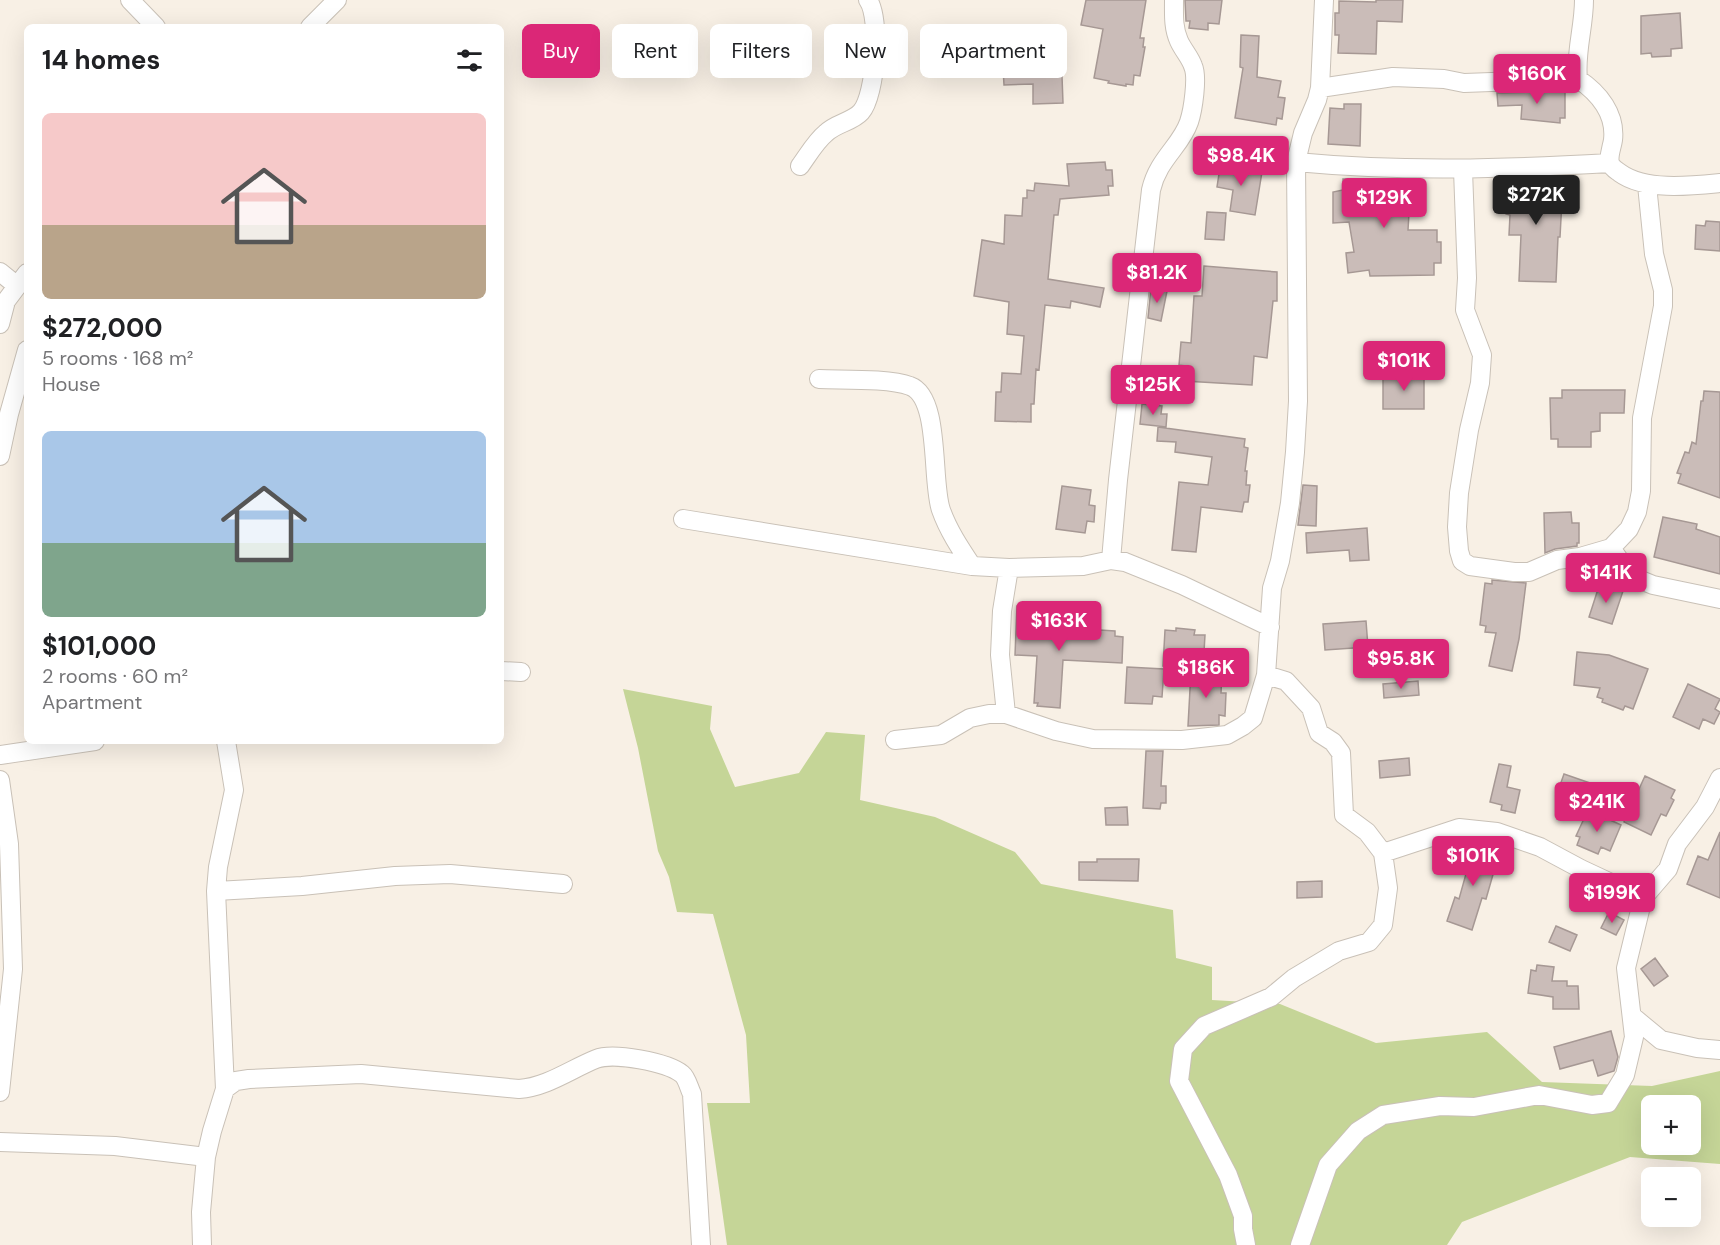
<!DOCTYPE html>
<html lang="en">
<head>
<meta charset="utf-8">
<style>
	body { margin:0; font-family:"DM Sans",sans-serif; background:#f6f6f6; color:#202124; height:100vh; display:flex; flex-direction:column; font-size:22px; white-space:nowrap }
	* { box-sizing:border-box; margin:0 }
	p { font-size:20px; color:#757577 }
	.icon { flex:none; width:33px; height:33px; fill:none; stroke:currentColor; stroke-width:2; stroke-linecap:round; stroke-linejoin:round }
	.map { position:relative; flex:1; overflow:hidden }
	.side { position:absolute; left:24px; top:24px; width:480px; height:720px; display:flex; flex-direction:column; background:#fff; border-radius:9px; box-shadow:0 6px 24px #0002 }
	.side>* { flex:none }
	.guide { position:absolute; left:522px; top:24px; width:570px; height:54px; display:flex; gap:12px }
	.fabs { position:absolute; left:1641px; top:1095px; display:grid; gap:12px }
	.fabs a { display:grid; place-items:center; width:60px; height:60px; border-radius:9px; background:#fff; box-shadow:0 6px 24px #0002; font-size:30px }
	.price { position:absolute; translate:-50% -51px; padding:0 14px; border-radius:6px; background:#db2777; color:#fff; font-size:20px; line-height:39px; filter:drop-shadow(0 2px 3px #0008) }
	.price::after { content:''; position:absolute; left:50%; top:36px; width:18px; height:14px; margin-left:-9px; background:inherit; clip-path:polygon(0 0,100% 0,50% 100%) }
	.price.on { background:#222; color:#fff }
	ul { padding:0; list-style:none }
	li { display:grid; align-content:center; gap:12px; height:318px; padding:0 18px }
	li span { display:grid; place-items:center; height:186px; border-radius:9px; color:#555 }
	li>.icon { margin-inline-start:auto }
	span .icon { width:108px; height:108px; fill:#fffc; stroke-width:1 }
	li b { font-size:26px }
	h2 { display:flex; justify-content:space-between; align-items:center; height:72px; padding:0 18px; font-size:26px }
	.chip { padding:0 21px; border-radius:9px; background:#fff; box-shadow:0 6px 24px #0002; font-size:21px; line-height:54px }
	.chip.on { background:#db2777; color:#fff }
	.map>svg:first-child { display:block }
	.green { fill:#c5d597; fill-rule:evenodd }
	.building { fill:#cabcb8; stroke:#a69894; stroke-width:1.5 }
	.lines { fill:none; stroke-linecap:round; stroke-linejoin:round }
	.minor-casing { stroke:#c9c1b7; stroke-width:20 }
	.minor { stroke:#fff; stroke-width:18 }
</style>
</head>
<body>
<div class="map">
<svg width="1720" height="1245" viewBox="0 0 1720 1245">
	<rect width="100%" height="100%" fill="#f8f0e5"/>
	<path class="green" d="M623 689 712 706 710 729 735 787 799 773 826 732 865 735 860 800 935 817 1015 852 1041 884 1173 910 1176 958 1212 967V1000L1280 1004 1376 1043 1487 1032 1542 1082 1652 1086 1720 1071V1164L1630 1157 1462 1222 1447 1245H727L707 1103H750L746 1035 713 914 677 912 669 877 658 851 638 748ZM1652 1106H1690V1144H1652Z"/>
	<path class="building" d="M1086 0H1146L1140 38H1144L1143 47H1145L1140 76 1134 75 1133 85 1126 84V86L1108 83 1109 81 1094 78 1103 29 1081 25Z
		M1185 0H1222L1219 24 1208 23V30L1189 28 1190 21H1186Z
		M1376 0H1403L1402 22 1377 21 1376 54 1338 53 1339 35H1335V13H1339V1L1376 2Z
		M1680 13 1682 48 1671 49V56L1652 57 1651 53 1641 54V16Z
		M1241 35 1259 36 1257 77 1281 81 1278 97 1285 98 1282 119 1277 118 1276 125 1235 118 1243 68 1240 67Z
		M1051 43 1052 49H1061L1063 103 1033 104V84L1004 85 1002 51 1035 49 1034 44Z
		M1565 91V118H1560V123L1521 119 1522 105 1498 106 1497 93Z
		M1344 104H1361L1360 146 1328 144 1330 108 1344 109Z
		M1221 161 1235 163V168L1262 172 1255 215 1230 211 1233 190 1217 187Z
		M1105 162 1106 170H1112L1113 186H1108L1109 195 1060 199 1058 215H1054L1048 279 1104 288 1100 307 1071 301 1070 308 1045 305 1039 370 1036 369 1034 404H1031V422L995 421 996 392H1001L1002 373 1021 374 1024 336 1007 334 1009 302 974 296 982 240 1004 244 1005 215 1022 216 1023 198H1027V190L1034 191 1035 183 1069 186 1067 164Z
		M1343 179H1411L1408 230H1437V242H1441V263H1434V275L1370 276 1369 270 1348 273 1346 253 1354 252 1349 222 1333 223V192L1343 190Z
		M1504 179 1563 182 1560 237H1558L1556 282 1519 281 1521 235H1509L1510 215 1506 214 1507 201H1505V194H1503Z
		M1207 212 1226 213 1224 240 1205 239Z
		M1706 221 1720 222V251L1695 249 1696 225 1705 226Z
		M1204 266 1277 272V301H1273L1267 358 1254 356 1252 385 1184 381 1185 366 1179 365 1181 342 1191 343 1194 296H1202Z
		M1151 288 1167 291 1161 321 1148 318Z
		M1383 374H1424V409H1383Z
		M1562 390H1625L1624 413H1600V431L1591 432V447H1558V439H1551L1550 398H1562Z
		M1704 391 1720 392V498L1678 483 1681 474 1677 473 1685 452 1689 453 1692 442 1696 444 1701 401H1703Z
		M1142 404 1162 406 1161 414H1167L1166 427 1140 424Z
		M1158 427 1245 439 1244 447 1248 448 1245 471H1247L1246 485H1250L1248 502H1244L1242 512 1201 507 1196 552 1172 550 1179 482 1208 485 1212 457 1175 452 1176 442 1157 441Z
		M1303 485 1317 486 1316 526 1298 525Z
		M1062 486 1091 490 1089 505 1095 506 1094 522 1087 521 1085 533 1056 529Z
		M1571 512 1572 523H1579V543H1577V546L1555 549 1545 553 1544 513Z
		M1663 517 1697 524 1696 529 1720 537V574L1654 557Z
		M1367 528 1369 560 1350 561 1349 550 1307 553 1306 533Z
		M1492 580 1526 583 1519 639 1512 671 1489 666 1496 633 1485 632 1486 626 1480 625 1485 583 1492 584Z
		M1600 583 1623 591 1612 624 1589 617Z
		M1017 606 1047 608 1046 634 1089 638V635H1100V630L1115 631V636L1123 637 1122 663 1063 660 1060 708 1037 706 1038 703H1034L1037 656 1015 655Z
		M1366 621 1368 647 1325 650 1323 624Z
		M1176 628 1195 630 1194 635H1205L1203 668 1163 666 1165 630 1176 631Z
		M1577 652 1609 655 1648 669 1633 709 1625 706 1623 710 1602 702 1603 699 1597 697 1600 688 1574 685Z
		M1127 667 1164 669 1162 697 1153 696 1152 704 1125 703Z
		M1191 671 1222 673 1221 693H1226L1225 716 1219 715V725L1188 726Z
		M1418 681 1419 695 1384 698 1383 684Z
		M1688 684 1720 699 1715 709 1720 712 1714 724 1703 719 1699 729 1673 717Z
		M1146 751H1163L1161 786H1166V803H1161L1160 809 1143 808Z
		M1409 758 1410 775 1380 778 1379 761Z
		M1499 764 1511 766 1507 787 1520 790 1515 813 1501 810 1502 805 1490 802Z
		M1564 774 1590 783 1584 800 1558 791Z
		M1645 776 1675 790 1671 798 1674 800 1666 816 1661 814 1651 835 1624 822Z
		M1127 807 1128 825H1106L1105 808Z
		M1588 810 1621 825 1610 851 1601 847 1598 854 1577 845 1580 837 1576 836Z
		M1720 832V898L1687 884 1698 856 1708 860Z
		M1471 841 1489 844 1485 861 1496 864 1486 899 1482 898 1472 930 1447 921 1455 897 1459 899 1471 856 1468 855Z
		M1097 859H1139L1138 881 1079 880V862H1097Z
		M1322 881V897L1297 898V882Z
		M1609 912 1624 920 1616 935 1601 928Z
		M1556 926 1577 935 1570 951 1549 942Z
		M1655 958 1668 976 1654 986 1641 969Z
		M1537 965 1554 967 1552 981H1567V986H1578L1579 1009H1553V997L1528 993 1531 970 1536 971Z
		M1611 1031 1618 1057 1614 1071 1598 1076 1593 1060 1560 1069 1554 1047Z"/>
	<g class="lines">
		<g class="minor-casing">
			<path id="minor" d="M130 0 156 27
				M1584 0C1584 27 1575 53 1578 79 1599 93 1616 114 1613 140 1612 147 1608 156 1610 163 1612 168 1616 170 1620 173 1645 191 1690 186 1720 183
				M310 27 337 0
				M1320 88 1393 77 1444 79 1464 83 1578 79
				M1296 162C1401 172 1505 169 1610 163
				M800 166C808 155 816 141 826 133 836 123 852 122 861 112 876 95 881 18 868 0
				M1463 170 1467 278 1465 310 1482 355 1480 383 1469 430 1459 493 1457 527 1459 551 1462 561 1470 566 1514 572H1529L1557 560 1580 557 1611 548 1629 529 1637 512 1641 491 1642 418 1663 306V290L1654 254 1647 185
				M0 272 16 285
				M0 324 6 301 27 273
				M819 379C842 380 889 378 910 386 941 397 931 482 941 510 948 530 960 548 972 566L1009 568 1002 611 1000 655 1006 714
				M0 456 9 414 27 350
				M683 519 972 566
				M1611 548 1631 576 1653 585 1720 599
				M1111 560 1118 480 1151 190C1158 159 1181 146 1189 122 1193 110 1198 77 1193 66 1190 57 1183 50 1179 41 1173 28 1174 14 1174 0
				M1009 568 1083 566 1111 560 1125 562 1182 585 1270 627
				M501 671 521 672
				M895 740 941 735 970 718 989 714H1006L1056 731 1093 739 1182 740 1227 735 1243 726 1253 718 1266 675 1272 588 1280 561 1290 503 1295 452 1298 401 1296 162 1303 133 1317 100 1320 88 1324 0
				M0 755 95 741
				M0 780 9 844 13 969 0 1092
				M1383 853 1459 828 1497 832 1540 847 1581 869 1643 898
				M216 891 302 886 395 876 450 874 563 884
				M1632 1016 1661 1040 1697 1048 1720 1050
				M225 1089 236 1081 249 1079 361 1074 519 1089C547 1087 571 1069 596 1059 613 1052 667 1062 682 1074 687 1078 689 1088 692 1094L701 1245
				M0 1142 115 1146 206 1157 212 1131 225 1089 216 891 218 867 234 790 226 741
				M202 1245 201 1212 206 1157
				M1246 1245 1243 1229V1216L1228 1175 1179 1081 1183 1049 1204 1026 1271 997 1294 978 1339 951 1369 942 1383 925 1388 888 1383 853 1367 832 1344 815 1341 753 1333 742 1319 733 1311 708 1286 681 1266 675
				M1300 1245 1328 1165 1358 1131 1383 1115 1440 1106 1474 1107 1539 1095 1592 1105 1608 1103 1625 1075 1634 1037 1626 968 1643 898 1668 869 1677 844 1705 807 1720 778"/>
		</g>
		<use href="#minor" class="minor"/>
	</g>
</svg>
<div class="fabs">
<a>+</a>
<a>−</a>
</div>
<b class="price" style="left:1537px;top:105px">$160K</b>
<b class="price" style="left:1241px;top:187px">$98.4K</b>
<b class="price on" style="left:1536px;top:226px">$272K</b>
<b class="price" style="left:1384px;top:229px">$129K</b>
<b class="price" style="left:1157px;top:304px">$81.2K</b>
<b class="price" style="left:1404px;top:392px">$101K</b>
<b class="price" style="left:1153px;top:416px">$125K</b>
<b class="price" style="left:1606px;top:604px">$141K</b>
<b class="price" style="left:1059px;top:652px">$163K</b>
<b class="price" style="left:1401px;top:690px">$95.8K</b>
<b class="price" style="left:1206px;top:699px">$186K</b>
<b class="price" style="left:1597px;top:833px">$241K</b>
<b class="price" style="left:1473px;top:887px">$101K</b>
<b class="price" style="left:1612px;top:924px">$199K</b>
<div class="guide">
<a class="chip on">Buy</a>
<a class="chip">Rent</a>
<a class="chip">Filters</a>
<a class="chip">New</a>
<a class="chip">Apartment</a>
</div>
<section class="side">
<h2>14 homes<svg class="icon" aria-label="filters" viewBox="0 0 24 24"><path d="M4 7h16M4 17h16"/><circle cx="9" cy="7" r="2"/><circle cx="15" cy="17" r="2"/></svg></h2>
<ul>
<li><span style="background:linear-gradient(#f6c9c9 60%,#b9a48a 0)"><svg class="icon" aria-label="home" viewBox="0 0 24 24"><path d="M3 11l9-7 9 7M6 9v11h12V9"/></svg></span><div><b>$272,000</b><p>5 rooms · 168 m²</p><p>House</p></div></li>
<li><span style="background:linear-gradient(#a9c7e8 60%,#7fa58c 0)"><svg class="icon" aria-label="home" viewBox="0 0 24 24"><path d="M3 11l9-7 9 7M6 9v11h12V9"/></svg></span><div><b>$101,000</b><p>2 rooms · 60 m²</p><p>Apartment</p></div></li>
</ul>
</section>
</div>
</body>
</html>
